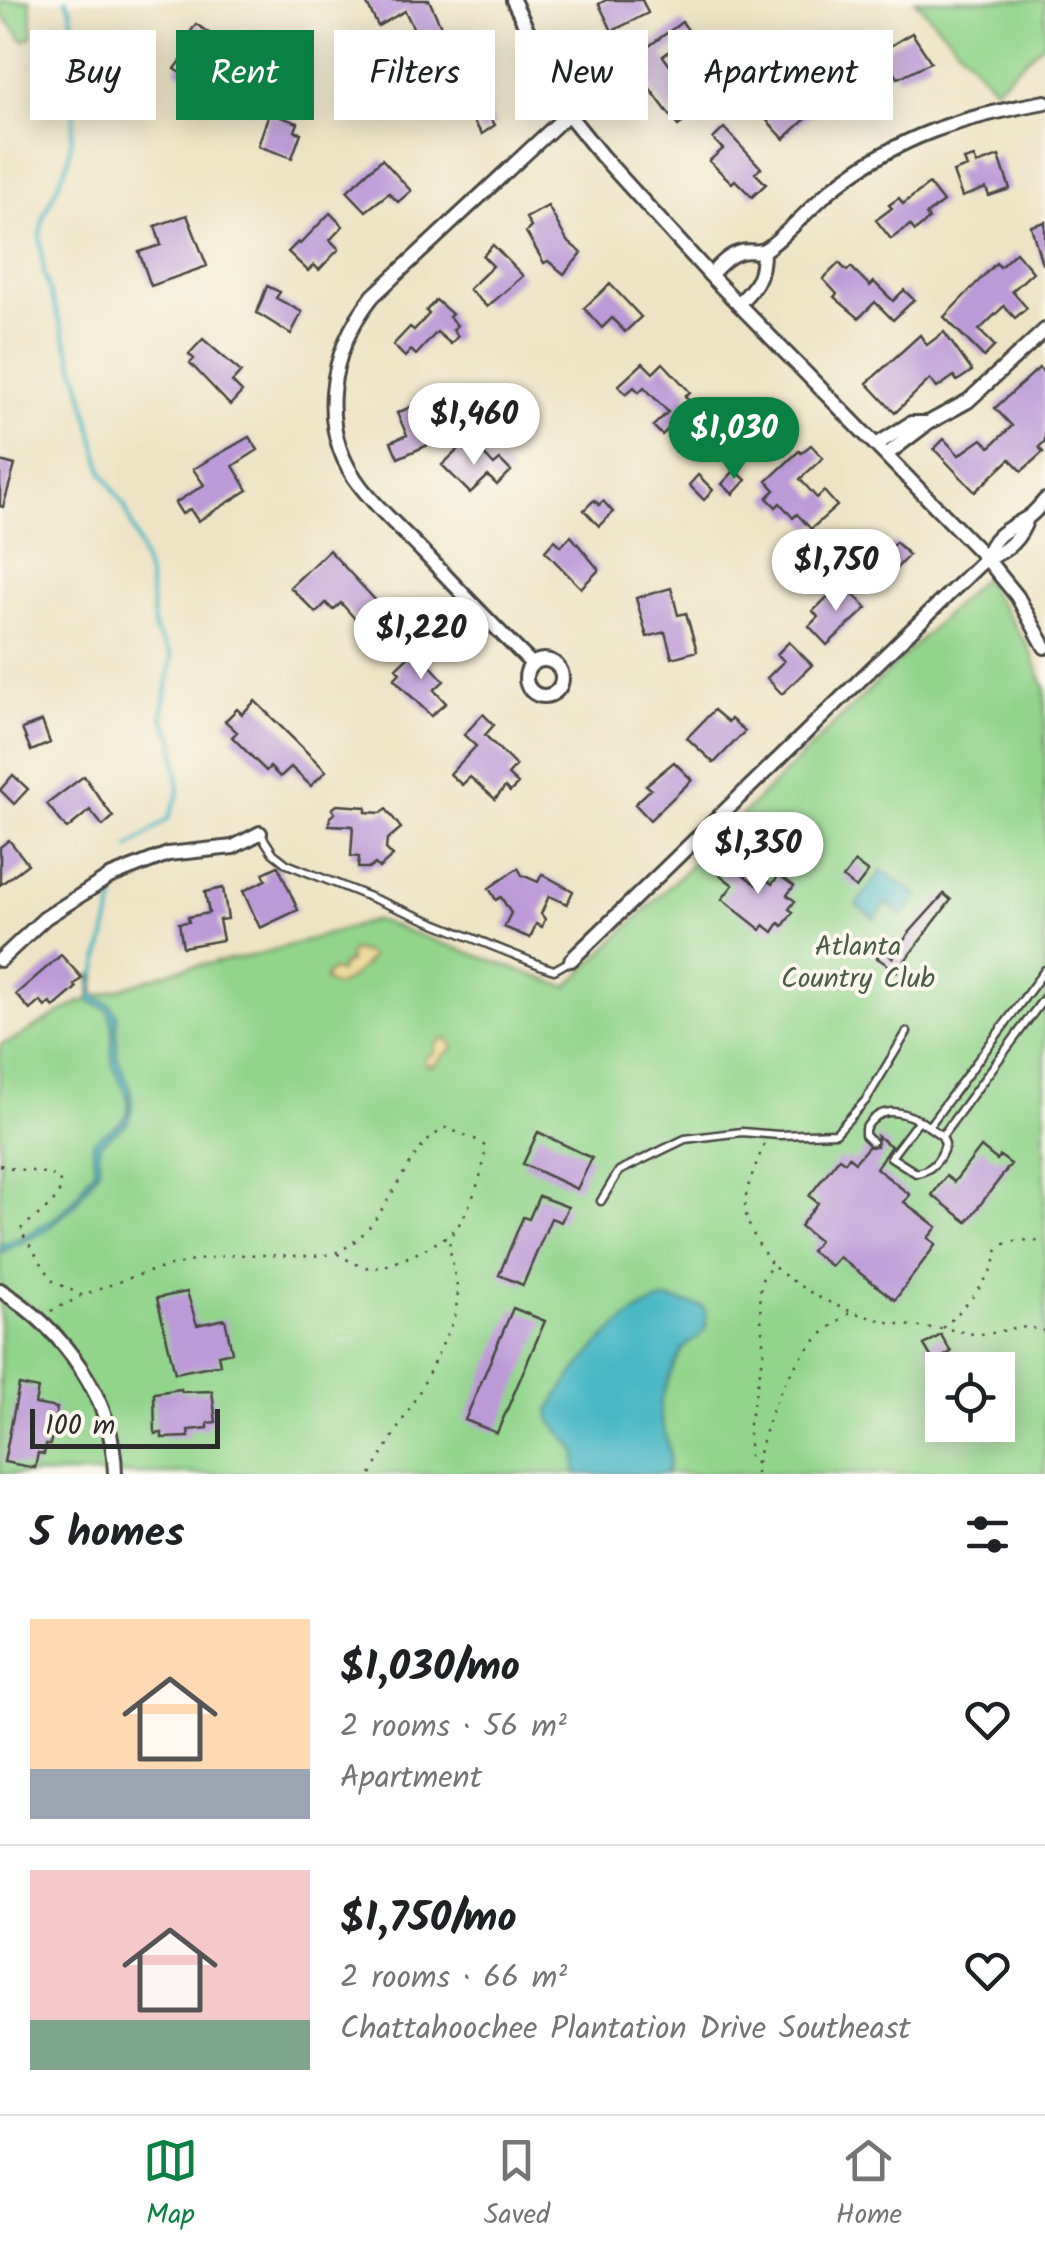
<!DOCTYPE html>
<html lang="en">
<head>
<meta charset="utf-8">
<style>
	body { margin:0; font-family:Kalam,sans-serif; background:#f2f2f2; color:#202124; height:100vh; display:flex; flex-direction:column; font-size:38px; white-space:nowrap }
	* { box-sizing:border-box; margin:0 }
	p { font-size:32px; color:#757577 }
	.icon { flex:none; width:55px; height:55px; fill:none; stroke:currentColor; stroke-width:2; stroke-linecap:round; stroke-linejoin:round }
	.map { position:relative; height:1474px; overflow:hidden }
	.sheet { display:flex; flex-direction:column; background:#fff; flex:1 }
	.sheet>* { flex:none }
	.hud { position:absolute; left:30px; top:30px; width:985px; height:90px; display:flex; gap:20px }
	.fabs { position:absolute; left:925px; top:1352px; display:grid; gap:20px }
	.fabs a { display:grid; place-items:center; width:90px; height:90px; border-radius:0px; background:#fff; box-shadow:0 5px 25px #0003; font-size:50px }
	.scale { position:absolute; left:30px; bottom:25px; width:190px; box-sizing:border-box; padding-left:10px; border:5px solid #2b2b2b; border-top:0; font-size:28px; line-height:35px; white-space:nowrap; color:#2b2b2b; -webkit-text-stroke:8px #fbf7ec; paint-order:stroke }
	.price { position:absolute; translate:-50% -85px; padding:0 22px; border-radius:35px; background:#fff; color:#222; font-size:32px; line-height:65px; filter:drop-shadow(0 2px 5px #0008) }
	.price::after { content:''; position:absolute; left:50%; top:60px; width:30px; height:22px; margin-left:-15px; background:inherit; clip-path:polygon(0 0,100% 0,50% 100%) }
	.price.current { background:#0b8043; color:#fff }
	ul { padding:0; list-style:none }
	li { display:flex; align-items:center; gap:30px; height:250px; padding:0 30px }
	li+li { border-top:2px solid #e0e0e0 }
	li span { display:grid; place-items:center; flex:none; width:280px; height:200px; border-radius:0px; color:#555 }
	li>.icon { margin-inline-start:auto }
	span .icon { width:120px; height:120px; fill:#fffc; stroke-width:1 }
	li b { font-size:42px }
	h2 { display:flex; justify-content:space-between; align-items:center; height:120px; padding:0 30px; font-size:42px }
	.chip { padding:0 35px; border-radius:0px; background:#fff; box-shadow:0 5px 25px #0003; font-size:35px; line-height:90px }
	.chip.current { background:#0b8043; color:#fff }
	.tabs { display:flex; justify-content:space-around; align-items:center; height:140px; border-top:2px solid #e0e0e0; background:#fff; font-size:28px; color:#757577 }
	.tabs a { display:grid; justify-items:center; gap:5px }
	.tabs .current { color:#0b8043 }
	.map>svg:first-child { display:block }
	.green { fill:#92d48c; stroke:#5e805c; stroke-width:2.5; fill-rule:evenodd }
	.sand { fill:#eeda9e; stroke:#8c8264; stroke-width:2.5 }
	.water { fill:#4ab8c4; stroke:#3a7278; stroke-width:2.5 }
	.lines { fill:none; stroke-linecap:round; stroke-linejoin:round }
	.stream { stroke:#4ab8c4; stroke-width:4 }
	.building { fill:#bc99d7 }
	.lane-casing { stroke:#484742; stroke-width:11 }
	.street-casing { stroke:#484742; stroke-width:18 }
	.path { stroke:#484742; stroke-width:2.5; stroke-dasharray:2.5 8; stroke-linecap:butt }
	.lane { stroke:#fff; stroke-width:6 }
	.street { stroke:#fff; stroke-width:12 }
	.labels { text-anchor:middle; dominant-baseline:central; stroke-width:8; stroke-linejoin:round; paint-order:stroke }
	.park-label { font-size:28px; fill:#4a5e48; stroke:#fbf7ec }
</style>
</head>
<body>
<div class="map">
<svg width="1045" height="1474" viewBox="0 0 1045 1474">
	<rect width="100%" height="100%" fill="#fbf7ec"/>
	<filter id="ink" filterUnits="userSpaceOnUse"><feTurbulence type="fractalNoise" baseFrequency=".01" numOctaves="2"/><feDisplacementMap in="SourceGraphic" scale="20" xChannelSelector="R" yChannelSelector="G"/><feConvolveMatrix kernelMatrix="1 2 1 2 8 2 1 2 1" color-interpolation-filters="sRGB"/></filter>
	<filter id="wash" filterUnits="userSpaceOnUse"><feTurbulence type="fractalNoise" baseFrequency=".0048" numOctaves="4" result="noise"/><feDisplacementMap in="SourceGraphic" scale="40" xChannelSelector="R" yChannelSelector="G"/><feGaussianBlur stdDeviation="2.25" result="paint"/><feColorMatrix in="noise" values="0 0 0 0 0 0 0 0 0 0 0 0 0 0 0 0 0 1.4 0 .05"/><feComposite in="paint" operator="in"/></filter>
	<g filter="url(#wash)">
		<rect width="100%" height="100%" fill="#eee4c5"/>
		<path class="green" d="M0 0H30L33 36 24 41 0 12Z
			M915 0H1045V42L995 88Z
			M983 578 1028 646 1045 688V1474H0V1044L9 1042 78 1003 179 969 256 955 376 920 567 987ZM942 1370H998V1425H942Z"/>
		<path class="sand" d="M353 950 368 954 371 958C359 969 353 979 336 986L325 981 326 975 332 971 340 972 342 965 349 962V955Z
			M446 1038 454 1047 432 1066 425 1064V1057L433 1054 436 1043Z"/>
		<path class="water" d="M882 870 918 896 903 916 886 903 875 919 856 905Z
			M96 973 94 992 99 999 110 1004 117 1015V1056L130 1088 132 1106 128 1123 99 1144V1169L74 1206 45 1231 0 1253V1245C25 1238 53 1222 70 1204 80 1194 83 1180 94 1171L93 1142C101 1133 119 1127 125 1118 136 1100 118 1081 113 1064 108 1045 119 1031 107 1009L90 1002 91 975Z
			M668 1299 704 1307C706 1314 708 1323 704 1331 700 1338 692 1340 686 1346 676 1357 667 1382 662 1397 653 1423 680 1448 665 1474H576V1451L551 1421 549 1410C570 1373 624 1306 668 1299Z"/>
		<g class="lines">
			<path class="stream" d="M66 0 71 10 74 49 75 109 68 162 44 215 40 236 44 274 80 383 103 473 125 507 140 548 149 579 155 632 172 657 162 716 174 740 179 793 168 819 129 848
				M96 974 115 896"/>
		</g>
		<g id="blocks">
			<path class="building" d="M365 0H429L453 53 436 62 441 72 431 77 416 47 421 44 405 11 378 26Z
				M606 0H642L648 13 612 31 599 4Z
				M682 22 692 35 663 56 699 106 690 113 692 116 678 126 637 71 646 65 638 54Z
				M196 24 228 46 207 76 227 90 216 104 183 81 186 77 175 69 194 43 187 37Z
				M912 33 931 62 898 78 893 70 834 109 819 86 832 77 817 53 834 42 852 69Z
				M468 77 492 112 488 114 495 125 482 134 451 89Z
				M780 98 790 108 800 99 812 113 784 139 762 115Z
				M269 113 298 123 295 131 301 133 292 158 258 146Z
				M724 128 761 168 755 173 766 184 752 197 735 180 732 183 709 161 723 149 713 139Z
				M999 156 1010 189 989 196 986 188 962 197 953 172 967 167 964 160 974 157 977 164Z
				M382 159 411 191 398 202 389 193 366 211 347 191Z
				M929 184 943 202 926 215 929 219 915 231 910 225 891 239 876 220 892 208 889 205 899 198 903 204Z
				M548 206 567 241 582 253 564 274 548 261 544 263 526 232 531 227 526 218Z
				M330 213 343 226 330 240 339 249 319 270 314 265 308 271 288 252 298 242 300 244Z
				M187 215 207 266 151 286 139 252 161 245 155 226Z
				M1045 222V263L1042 264 1031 226Z
				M493 245 523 276 487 307 469 289 493 266 483 256Z
				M1016 252 1033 272 1012 291 1027 308 1015 318 1004 306 979 330 995 346 984 357 944 317 996 263 1000 267Z
				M839 263 847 271 851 267 870 286 874 282 893 301 904 290 914 300 893 320 875 302 859 318 834 297 837 294 823 279Z
				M610 284 641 317 625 332 612 318 602 328 584 308Z
				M267 286 280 292 276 298 302 312 291 334 257 313Z
				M436 300 452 314 449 317 457 325 453 330 458 336 451 344 437 332 416 355 411 350 405 357 393 345 410 327 414 330 429 314 426 311Z
				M944 332 972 371 957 381 954 376 937 388 930 379 895 413 867 383 920 335 927 345Z
				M203 339 241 372 232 382 242 392 230 405 190 363 194 359 189 354Z
				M643 363 653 373 663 363 690 392 685 396 693 405 662 435 653 426 668 412 644 387 639 392 634 387 626 394 618 386Z
				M1039 368 1045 374V441L1039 447 1043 452 1022 471 1010 459 975 492 934 449 944 439 959 455 982 439 990 447 1012 426 995 408Z
				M434 397 446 423 430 431 435 442 398 458 391 442 407 435 397 413Z
				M732 404 739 411 745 405 765 424 759 430 769 439 754 454 750 449 745 454 721 431 726 425 718 418Z
				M249 437 258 450 233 466 248 490 198 521 190 509 182 514 175 503 204 485 193 469Z
				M466 442 472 448 475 445 494 465 500 460 511 471 497 485 488 476 470 493 442 465Z
				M811 445 823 458 800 479 817 498 824 491 837 506 811 529 797 514 793 518 780 503 776 507 767 498 775 490 767 481 799 451 801 453Z
				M0 461 15 465 3 507 0 506Z
				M735 470 746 480 733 494 722 484Z
				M698 475 713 490 704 500 689 485Z
				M594 500 599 505 603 501 613 512 599 526 584 510Z
				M571 536 599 570 581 588 545 551 555 540 561 546Z
				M896 542 909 555 880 585 860 563 881 544 887 550Z
				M329 550 376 601 356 620 341 603 333 610 326 603 316 613 290 587Z
				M842 583 867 608 827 645 809 626 818 617 813 611Z
				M671 588 678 615 686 613 697 651 672 658 665 632 647 637 636 598Z
				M789 642 812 665 782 694 767 678 784 661 777 654Z
				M416 649 444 681 434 690 446 703 431 716 394 679 400 673 396 668Z
				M255 701 326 771 311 786 291 767 280 777 270 767 266 771 232 737 237 732 225 721 237 709 242 714Z
				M714 710 728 722 731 719 745 731 714 763 687 738Z
				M483 714 494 725 485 735 516 766 508 775 518 784 510 792 505 787 495 799 470 777 462 785 450 774 476 746 464 735Z
				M42 721 50 743 31 751 22 729Z
				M674 762 692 780 650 820 635 804 651 789 646 785Z
				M13 775 28 789 14 804 0 790Z
				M84 776 113 817 103 826 90 810 67 829 47 804Z
				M337 805 366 807V812L381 813 386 809 401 828 387 840 386 849 393 856 379 868 375 864 370 868H358L359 857 351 856 353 826 329 825 330 817 335 813 332 809Z
				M9 840 28 864 0 885V847Z
				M734 854 747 864 741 873 758 886 764 878 772 884 779 875 794 886 787 895 795 901 789 909 793 912 783 926 779 923 773 932 764 925 761 930 722 899 733 885 720 875Z
				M855 862 868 872 856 888 843 878Z
				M278 866 298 910 260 928 243 891 266 880 263 873Z
				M518 868 522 875 538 882 542 874 573 891 567 904 549 896 541 914 545 919 542 927 536 924 530 938 504 927 511 913 501 897 496 900 489 888Z
				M223 888 228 919 219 920 223 940 183 947 179 923 189 922 188 917 209 913 205 892Z
				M944 894 951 900 897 971 877 958 883 950 893 958 908 934Z
				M61 955 82 978 74 985 76 988 54 1007 50 1003 45 1007 40 1001 30 1010 16 994Z
				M538 1132 592 1158 577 1189 523 1164Z
				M877 1136 891 1146 876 1168 910 1195 904 1202 937 1227 928 1238 936 1244 895 1300 839 1257 831 1266 811 1251 819 1241 800 1226 818 1203 809 1196 839 1158 845 1162 849 1157 855 1162 868 1147 877 1146Z
				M981 1147 997 1160 1000 1156 1011 1164 967 1222 932 1195 946 1176 954 1182Z
				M539 1196 568 1207 561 1222 551 1218 523 1285 499 1275 523 1217 529 1219Z
				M187 1292 197 1325 225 1319 232 1352 218 1355 220 1364 175 1373 157 1298Z
				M513 1308 545 1321 497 1433 465 1420Z
				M941 1335 951 1352 934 1362 924 1345Z
				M19 1385 38 1389 35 1404 57 1408 50 1445H46L44 1454 38 1453 35 1468 4 1462Z
				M181 1389 182 1392 212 1391 216 1422 208 1423V1428L188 1430 189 1437 162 1438V1433L155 1434 154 1393Z"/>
		</g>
	</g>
	<g filter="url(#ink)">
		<use href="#blocks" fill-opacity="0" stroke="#484742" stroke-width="2.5"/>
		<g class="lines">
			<g class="lane-casing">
				<path id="lane" d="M260 833 273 853 287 864 545 967 554 970 570 961
					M919 1120 942 1136 945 1144C941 1160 931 1171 916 1173L891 1157Z
					M929 1126 1045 970
					M942 1136 1045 997
					M872 1142 865 1135V1129C879 1106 898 1110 919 1120
					M601 1201 619 1171 685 1139 742 1132 779 1135 836 1133 866 1100 907 1032"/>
			</g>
			<g class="street-casing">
				<path id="street" d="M513 0 568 114 601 155 710 275 986 558 1017 596 1045 647
					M710 275C719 266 728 255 741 252 747 250 757 253 764 250 777 244 817 201 833 188 899 135 963 117 1045 102
					M738 304C757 286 763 276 763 251
					M876 445 911 423H928
					M886 455 928 423 968 401 1045 330
					M986 558C1006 553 1021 538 1027 518
					M526 678a18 18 0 1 1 36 0a18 18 0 1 1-36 0Z
					M532 664C495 628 460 591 425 554 404 532 380 511 361 487 315 428 329 351 373 296L568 114
					M0 960 45 918 109 877 168 854 233 847 260 833
					M571 960 986 558C994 533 1007 530 1027 518 1033 514 1040 506 1045 500
					M0 1290C63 1329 114 1398 115 1474"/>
			</g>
			<path class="path" d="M764 1144C741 1204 734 1208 772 1265
				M0 1165C21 1172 39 1169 59 1178 66 1203 35 1214 20 1230L53 1281 83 1296C131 1275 185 1259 237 1255 260 1253 320 1260 337 1252 391 1228 400 1149 446 1128L477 1140 485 1146C487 1165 469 1212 457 1227 445 1242 390 1268 372 1268 358 1267 348 1260 336 1253
				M51 1311 80 1297
				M943 1328C962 1310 982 1289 994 1264 996 1260 995 1254 998 1250 1008 1236 1031 1241 1045 1242
				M757 1463C769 1403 796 1346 850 1313
				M371 1474 422 1387 455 1318 458 1291 449 1245 454 1230
				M756 1474 757 1464 749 1457V1424L764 1353 759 1295 763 1276 773 1266C825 1309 879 1326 946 1329 957 1330 966 1334 977 1334 1006 1335 1011 1321 1045 1331"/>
			<use href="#lane" class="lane"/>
			<use href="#street" class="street"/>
		</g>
	</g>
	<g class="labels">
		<g class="park-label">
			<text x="858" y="947">Atlanta<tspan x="858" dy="32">Country Club</tspan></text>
		</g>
	</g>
</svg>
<div class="fabs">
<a><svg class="icon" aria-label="locate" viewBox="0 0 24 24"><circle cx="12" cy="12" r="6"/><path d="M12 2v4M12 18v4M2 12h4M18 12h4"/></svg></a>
</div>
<div class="scale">100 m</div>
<b class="price" style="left:474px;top:468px">$1,460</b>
<b class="price current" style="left:734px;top:482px">$1,030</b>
<b class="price" style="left:836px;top:614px">$1,750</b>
<b class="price" style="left:421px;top:682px">$1,220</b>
<b class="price" style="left:758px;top:897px">$1,350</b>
<div class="hud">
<a class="chip">Buy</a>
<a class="chip current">Rent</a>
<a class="chip">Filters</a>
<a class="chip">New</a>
<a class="chip">Apartment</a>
</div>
</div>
<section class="sheet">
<h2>5 homes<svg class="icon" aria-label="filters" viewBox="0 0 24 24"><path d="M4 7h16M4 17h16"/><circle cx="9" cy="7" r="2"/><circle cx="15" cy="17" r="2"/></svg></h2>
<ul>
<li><span style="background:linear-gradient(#ffd9b3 75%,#9aa5b1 0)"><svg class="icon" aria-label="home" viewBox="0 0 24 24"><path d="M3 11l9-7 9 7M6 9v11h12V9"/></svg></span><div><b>$1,030/mo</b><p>2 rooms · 56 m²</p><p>Apartment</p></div><svg class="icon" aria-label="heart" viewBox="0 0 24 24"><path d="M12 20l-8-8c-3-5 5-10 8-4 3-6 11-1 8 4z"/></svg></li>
<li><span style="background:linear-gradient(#f6c9c9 75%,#7fa58c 0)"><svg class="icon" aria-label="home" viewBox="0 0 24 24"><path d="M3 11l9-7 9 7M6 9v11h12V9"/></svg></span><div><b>$1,750/mo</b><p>2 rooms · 66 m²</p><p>Chattahoochee Plantation Drive Southeast</p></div><svg class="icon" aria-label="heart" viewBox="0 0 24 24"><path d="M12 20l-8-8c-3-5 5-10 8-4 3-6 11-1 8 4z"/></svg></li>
</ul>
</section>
<nav class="tabs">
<a class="current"><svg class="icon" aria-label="map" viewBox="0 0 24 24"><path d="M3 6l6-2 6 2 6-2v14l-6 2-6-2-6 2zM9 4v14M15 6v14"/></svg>Map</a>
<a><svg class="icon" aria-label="saved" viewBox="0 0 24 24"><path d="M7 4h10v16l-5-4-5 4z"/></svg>Saved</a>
<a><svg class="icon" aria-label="home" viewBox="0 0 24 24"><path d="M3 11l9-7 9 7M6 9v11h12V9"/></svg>Home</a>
</nav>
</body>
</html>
